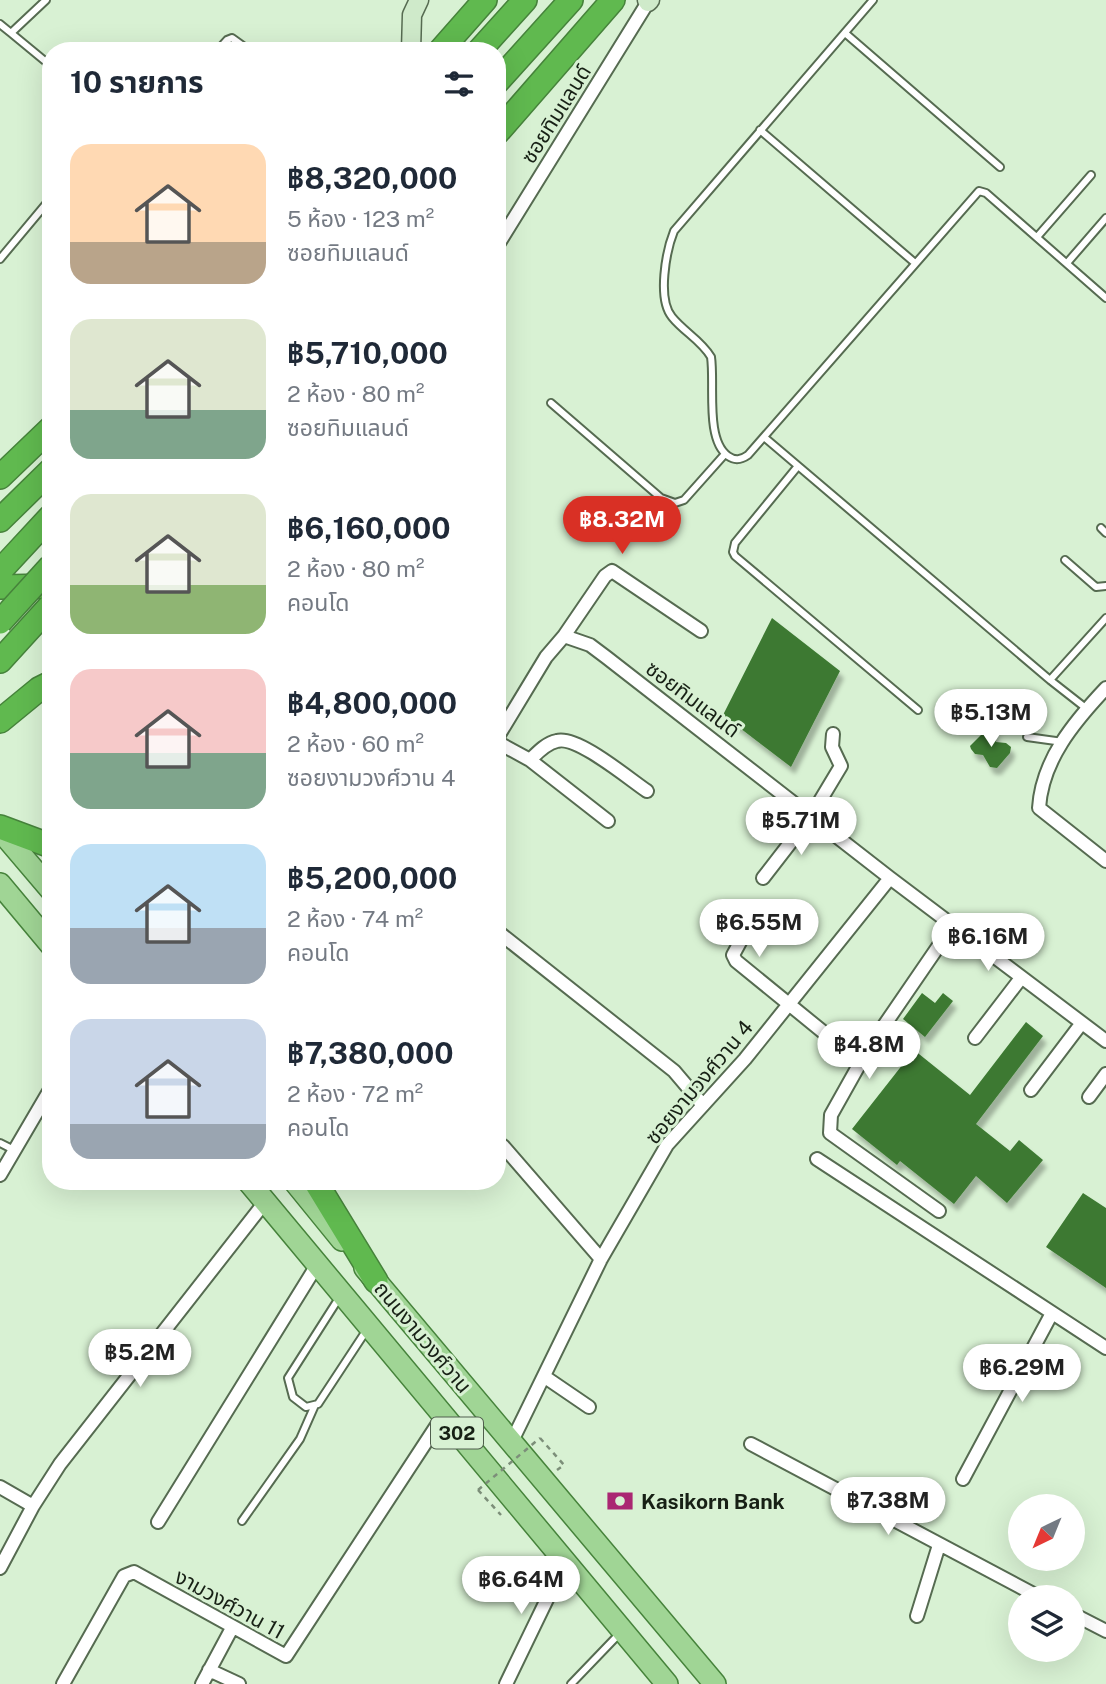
<!DOCTYPE html>
<html lang="th">
<head>
<meta charset="utf-8">
<style>
	body { margin:0; font-family:"Public Sans","Noto Sans Thai",sans-serif; background:#f2f2f3; color:#1f2937; height:100vh; display:flex; flex-direction:column; font-size:26px; white-space:nowrap }
	* { box-sizing:border-box; margin:0 }
	p { font-size:23px; color:#747a83 }
	.icon { flex:none; width:38px; height:38px; fill:none; stroke:currentColor; stroke-width:2; stroke-linecap:round; stroke-linejoin:round }
	.map { position:relative; flex:1; overflow:hidden }
	.sheet { position:absolute; left:42px; top:42px; width:464px; height:1148px; display:flex; flex-direction:column; background:#fff; border-radius:28px; box-shadow:0 7px 28px #0002 }
	.sheet>* { flex:none }
	.needle { width:46px; rotate:223deg }
	.tools { position:absolute; left:1008px; top:1494px; display:grid; gap:14px }
	.tools a { display:grid; place-items:center; width:77px; height:77px; border-radius:50%; background:#fff; box-shadow:0 7px 28px #0002; font-size:35px }
	.price { position:absolute; translate:-50% -60px; padding:0 16px; border-radius:24px; background:#fff; color:#222; font-size:23px; line-height:46px; filter:drop-shadow(0 2px 4px #0008) }
	.price::after { content:''; position:absolute; left:50%; top:42px; width:21px; height:16px; margin-left:-10px; background:inherit; clip-path:polygon(0 0,100% 0,50% 100%) }
	.price.current { background:#d93025; color:#fff }
	ul { padding:0; list-style:none }
	li { display:flex; align-items:center; gap:21px; height:175px; padding:0 28px }
	li span { display:grid; place-items:center; flex:none; width:196px; height:140px; border-radius:21px; color:#555 }
	li>.icon { margin-inline-start:auto }
	span .icon { width:84px; height:84px; fill:#fffc; stroke-width:1 }
	li b { font-size:30px }
	h2 { display:flex; justify-content:space-between; align-items:center; height:84px; padding:0 28px; font-size:30px }
	.map>svg:first-child { display:block }
	.building { fill:#3d7932; filter:url(#shadow) }
	.lines { fill:none; stroke-linecap:round; stroke-linejoin:round }
	.lane-casing { stroke:#566b51; stroke-width:10 }
	.street-casing { stroke:#566b51; stroke-width:16 }
	.secondary-casing { stroke:#566b51; stroke-width:21 }
	.primary-casing { stroke:#46833b; stroke-width:24 }
	.highway-casing { stroke:#46833b; stroke-width:26 }
	.path { stroke:#7c8e79; stroke-width:2.5; stroke-dasharray:5 5; stroke-linecap:butt }
	.lane { stroke:#fff; stroke-width:6 }
	.street { stroke:#fff; stroke-width:12 }
	.secondary { stroke:#cfeaca; stroke-width:18 }
	.primary { stroke:#a0d595; stroke-width:21 }
	.highway { stroke:#60b94f; stroke-width:23 }
	.highway-bridge-casing { stroke:#46833b; stroke-width:26; stroke-linecap:butt }
	.path-bridge { stroke:#7c8e79; stroke-width:2.5; stroke-dasharray:5 5; stroke-linecap:butt }
	.highway-bridge { stroke:#60b94f; stroke-width:23 }
	.labels { text-anchor:middle; dominant-baseline:central; stroke-width:6; stroke-linejoin:round; paint-order:stroke }
	.shield { fill:#d8f1d3; stroke:#515f4e; stroke-width:2 }
	.shield-label { font-size:19px; font-weight:bold; fill:#172015 }
	.street-label { font-size:21px; fill:#172015; stroke:#d8f1d3 }
	.poi-label { font-size:21px; font-weight:bold; fill:#172015; stroke:#d8f1d3; text-anchor:start }
</style>
</head>
<body>
<div class="map">
<svg width="1106" height="1684" viewBox="0 0 1106 1684">
	<defs>
		<filter id="shadow"><feDropShadow dx="4" dy="7" stdDeviation="2" flood-color="#0004"/></filter>
	</defs>
	<rect width="100%" height="100%" fill="#d8f1d3"/>
	<path class="building" d="M772 618 840 671 791 767 723 715Z
		M956 690 970 694 974 705 959 723 947 717 942 706Z
		M987 729 993 731 996 742 1006 743 1011 747 1010 753 997 768 990 767 983 755 975 754 971 749 970 746Z
		M922 993 935 1003 943 993 953 1001 925 1037 903 1019Z
		M1026 1022 1043 1036 976 1124 1010 1151 1019 1140 1043 1160 1007 1203 976 1176 954 1204 900 1161 897 1165 852 1129 914 1050 970 1095Z
		M1083 1193 1106 1208V1288L1046 1247Z"/>
	<g class="lines">
		<g class="lane-casing">
			<path id="lane" d="M873 0 674 231C666 251 657 299 672 317 684 332 701 340 711 357 715 384 705 440 728 456 735 461 741 460 748 455L979 191 986 193 1106 298
				M0 24 11 33 46 0
				M11 33 51 66
				M845 33 1000 167
				M217 51 227 40 232 38 250 51
				M760 130 915 263
				M1037 237 1091 175
				M0 259 51 198
				M1067 263 1106 218
				M551 403 661 498 675 503 684 500 725 454
				M764 437 1050 680 1106 618
				M798 466 735 543 733 552 735 556 918 710
				M1101 528 1106 533
				M1065 560 1096 587 1106 586
				M1050 680 1087 709
				M1027 737 1063 742
				M0 1143 14 1150
				M339 1298 288 1378 293 1397 306 1407 318 1404 366 1331
				M242 1521 300 1439 315 1405
				M571 1684 621 1632"/>
		</g>
		<g class="street-casing">
			<path id="street" d="M497 246 648 2
				M564 636 590 645 606 657 890 878 1106 1041
				M1106 688C1074 722 1042 760 1039 808L1106 861
				M497 738 546 657 564 636 605 576 612 571 701 631
				M497 742 530 760C537 753 546 743 557 741 577 735 629 779 647 791
				M530 760 608 821
				M763 878 811 816 841 766 832 747 833 734
				M766 910 746 931 733 955 736 961 844 1049
				M497 931 674 1071 702 1104
				M975 1038 1021 978
				M1031 1090 1081 1024
				M1089 1097 1106 1074
				M503 1146 601 1259
				M817 1159 1106 1348
				M0 1175 51 1088
				M939 1211 830 1133 831 1115 868 1049 953 925
				M545 1377 589 1407
				M511 1443 601 1259 667 1145 745 1059 890 878
				M751 1444 1041 1598
				M963 1479 1052 1313
				M0 1487 33 1506
				M158 1522 317 1265
				M0 1568 33 1506 60 1464 265 1202
				M1073 1614 1106 1631
				M917 1616 939 1545
				M209 1670 239 1684
				M63 1684 124 1576 134 1572 286 1656 443 1416
				M202 1684 232 1628
				M506 1684 565 1562"/>
		</g>
		<g class="secondary-casing">
			<path id="secondary" d="M647 0 648 2 650 0
				M411 51 412 15 419 0"/>
		</g>
		<g class="primary-casing">
			<path id="primary" d="M0 830 51 890
				M0 884 51 945
				M248 1181 667 1684
				M294 1181 342 1240
				M365 1268 715 1684"/>
		</g>
		<g class="highway-casing">
			<path id="highway" d="M440 51 485 0
				M479 51 525 0
				M497 82 571 0
				M497 133 613 0
				M0 477 51 428
				M0 520 51 470
				M0 571 51 516
				M0 587 51 586
				M0 661 51 605
				M0 721 39 689 51 683
				M0 827 51 846
				M315 1181 376 1281"/>
		</g>
		<path class="path" d="M540 1438 564 1465 557 1470
			M478 1490 501 1515"/>
		<use href="#lane" class="lane"/>
		<use href="#street" class="street"/>
		<use href="#secondary" class="secondary"/>
		<use href="#primary" class="primary"/>
		<use href="#highway" class="highway"/>
		<g class="highway-bridge-casing">
			<path id="highway-bridge" d="M0 622 51 566"/>
		</g>
		<path class="path-bridge" d="M478 1490 540 1438"/>
		<use href="#highway-bridge" class="highway-bridge"/>
	</g>
	<defs>
		<g id="bank-bare" transform="scale(2.1)"><path d="M-6-4H6V4H-6ZM0-2.3a2.3 2.3 0 1 0 0 4.6a2.3 2.3 0 1 0 0-4.6Z" fill="#aa2772" stroke="#d8f1d3" stroke-width="2.5" paint-order="stroke"/></g>
	</defs>
	<g fill-rule="evenodd">
		<use href="#bank-bare" x="620" y="1501"/>
	</g>
	<g class="labels">
		<rect class="shield" x="431" y="1417.5" width="52" height="31" rx="5"/>
		<g class="shield-label">
			<text x="457" y="1433">302</text>
		</g>
		<g class="street-label">
			<text transform="translate(556 114) rotate(-58)">ซอยทิมแลนด์</text>
			<text transform="translate(693 699) rotate(37)">ซอยทิมแลนด์</text>
			<text transform="translate(699 1082) rotate(-50)">ซอยงามวงศ์วาน 4</text>
			<text transform="translate(423 1337) rotate(50)">ถนนงามวงศ์วาน</text>
			<text transform="translate(230 1604) rotate(29)">งามวงศ์วาน 11</text>
		</g>
		<g class="poi-label">
			<text x="641" y="1501">Kasikorn Bank</text>
		</g>
	</g>
</svg>
<div class="tools">
<a><svg class="needle" viewBox="-14 -14 28 28"><path d="M0-13l5 13h-10z" fill="#e53935"/><path d="M0 13l5-13h-10z" fill="#747a83"/></svg></a>
<a><svg class="icon" aria-label="layers" viewBox="0 0 24 24"><path d="M12 4l9 5-9 5-9-5zM3 14l9 5 9-5"/></svg></a>
</div>
<b class="price current" style="left:622px;top:556px">฿8.32M</b>
<b class="price" style="left:991px;top:749px">฿5.13M</b>
<b class="price" style="left:801px;top:857px">฿5.71M</b>
<b class="price" style="left:759px;top:959px">฿6.55M</b>
<b class="price" style="left:988px;top:973px">฿6.16M</b>
<b class="price" style="left:869px;top:1081px">฿4.8M</b>
<b class="price" style="left:140px;top:1389px">฿5.2M</b>
<b class="price" style="left:1022px;top:1404px">฿6.29M</b>
<b class="price" style="left:888px;top:1537px">฿7.38M</b>
<b class="price" style="left:521px;top:1616px">฿6.64M</b>
<section class="sheet">
<h2>10 รายการ<svg class="icon" aria-label="filters" viewBox="0 0 24 24"><path d="M4 7h16M4 17h16"/><circle cx="9" cy="7" r="2"/><circle cx="15" cy="17" r="2"/></svg></h2>
<ul>
<li><span style="background:linear-gradient(#ffd9b3 70%,#b9a48a 0)"><svg class="icon" aria-label="home" viewBox="0 0 24 24"><path d="M3 11l9-7 9 7M6 9v11h12V9"/></svg></span><div><b>฿8,320,000</b><p>5 ห้อง · 123 m²</p><p>ซอยทิมแลนด์</p></div></li>
<li><span style="background:linear-gradient(#dfe7d0 65%,#7fa58c 0)"><svg class="icon" aria-label="home" viewBox="0 0 24 24"><path d="M3 11l9-7 9 7M6 9v11h12V9"/></svg></span><div><b>฿5,710,000</b><p>2 ห้อง · 80 m²</p><p>ซอยทิมแลนด์</p></div></li>
<li><span style="background:linear-gradient(#dfe7d0 65%,#8fb573 0)"><svg class="icon" aria-label="home" viewBox="0 0 24 24"><path d="M3 11l9-7 9 7M6 9v11h12V9"/></svg></span><div><b>฿6,160,000</b><p>2 ห้อง · 80 m²</p><p>คอนโด</p></div></li>
<li><span style="background:linear-gradient(#f6c9c9 60%,#7fa58c 0)"><svg class="icon" aria-label="home" viewBox="0 0 24 24"><path d="M3 11l9-7 9 7M6 9v11h12V9"/></svg></span><div><b>฿4,800,000</b><p>2 ห้อง · 60 m²</p><p>ซอยงามวงศ์วาน 4</p></div></li>
<li><span style="background:linear-gradient(#bfe0f5 60%,#9aa5b1 0)"><svg class="icon" aria-label="home" viewBox="0 0 24 24"><path d="M3 11l9-7 9 7M6 9v11h12V9"/></svg></span><div><b>฿5,200,000</b><p>2 ห้อง · 74 m²</p><p>คอนโด</p></div></li>
<li><span style="background:linear-gradient(#c9d6e8 75%,#9aa5b1 0)"><svg class="icon" aria-label="home" viewBox="0 0 24 24"><path d="M3 11l9-7 9 7M6 9v11h12V9"/></svg></span><div><b>฿7,380,000</b><p>2 ห้อง · 72 m²</p><p>คอนโด</p></div></li>
</ul>
</section>
</div>
</body>
</html>
